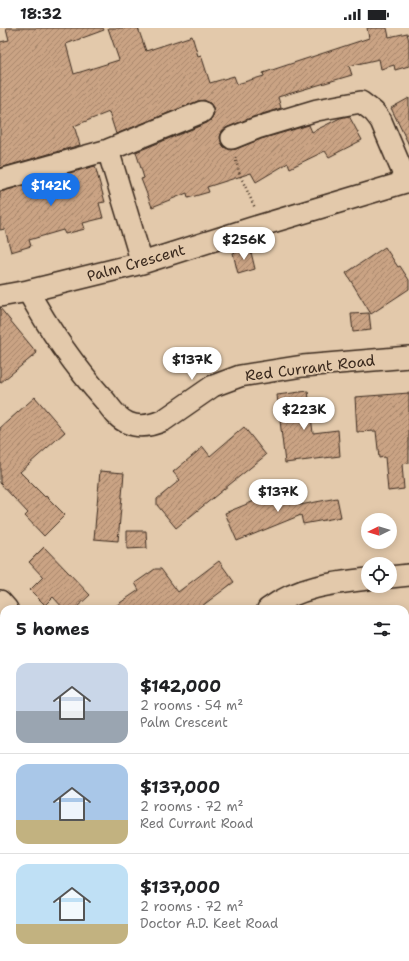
<!DOCTYPE html>
<html lang="en">
<head>
<meta charset="utf-8">
<style>
	body { margin:0; font-family:"Shantell Sans",sans-serif; background:#f2f2f2; color:#202124; height:100vh; display:flex; flex-direction:column; font-size:15px; white-space:nowrap }
	* { box-sizing:border-box; margin:0 }
	p { font-size:13px; color:#757577 }
	.icon { flex:none; width:22px; height:22px; fill:none; stroke:currentColor; stroke-width:2; stroke-linecap:round; stroke-linejoin:round }
	.map { position:relative; flex:1; overflow:hidden }
	.side { position:absolute; left:0px; top:577px; width:409px; height:356px; display:flex; flex-direction:column; background:#fff; border-radius:12px 12px 0 0; box-shadow:0 2px 10px #0003 }
	.side>* { flex:none }
	.needle { width:26px; rotate:265deg }
	.tools { position:absolute; left:361px; top:485px; display:grid; gap:8px }
	.tools a { display:grid; place-items:center; width:36px; height:36px; border-radius:50%; background:#fff; box-shadow:0 2px 10px #0003; font-size:20px }
	.price { position:absolute; translate:-50% -34px; padding:0 9px; border-radius:14px; background:#fff; color:#222; font-size:13px; line-height:26px; filter:drop-shadow(0 1px 2px #0008) }
	.price::after { content:''; position:absolute; left:50%; top:24px; width:12px; height:9px; margin-left:-6px; background:inherit; clip-path:polygon(0 0,100% 0,50% 100%) }
	.price.current { background:#1a73e8; color:#fff }
	ul { padding:0; list-style:none }
	li { display:flex; align-items:center; gap:12px; height:100px; padding:0 16px }
	li+li { border-top:1px solid #e0e0e0 }
	li span { display:grid; place-items:center; flex:none; width:112px; height:80px; border-radius:12px; color:#555 }
	li>.icon { margin-inline-start:auto }
	span .icon { width:48px; height:48px; fill:#fffc; stroke-width:1 }
	li b { font-size:17px }
	h2 { display:flex; justify-content:space-between; align-items:center; height:48px; padding:0 16px; font-size:17px }
	.status { display:flex; justify-content:space-between; align-items:center; height:28px; padding:0 20px; background:#fff; direction:ltr }
	.status svg { height:11px; fill:currentColor }
	.map>svg:first-child { display:block }
	.building { fill:url(#building-hatch); stroke:#3b2a1e }
	.lines { fill:none; stroke-linecap:round; stroke-linejoin:round }
	.minor-casing { stroke:#3b2a1e; stroke-width:24 }
	.path { stroke:#3b2a1e; stroke-width:2.5; stroke-dasharray:1 3; stroke-linecap:butt }
	.minor { stroke:#e3c9ab; stroke-width:21 }
	.labels { text-anchor:middle; dominant-baseline:central; stroke-width:3.5; stroke-linejoin:round; paint-order:stroke }
	.street-label { font-size:15px; fill:#3b2a1e; stroke:#e3c9ab }
</style>
</head>
<body>
<div class="status"><b>18:32</b><svg viewBox="0 0 49 12"><path d="M0 12V9h3v3zM5 12V6h3v6zM10 12V3h3v9zM15 12V0h3v12zM26 1h20v11H26zM47 4h2v5h-2z"/></svg></div>
<div class="map">
<svg width="409" height="933" viewBox="0 0 409 933">
	<defs>
		<pattern id="building-hatch" width="6" height="6" patternUnits="userSpaceOnUse"><rect width="6" height="6" fill="#caa384"/><path d="M-1 1l2-2M0 6l6-6M5 7l2-2" fill="none" stroke="#a5856b"/></pattern>
	</defs>
	<rect width="100%" height="100%" fill="#e3c9ab"/>
	<filter id="ink" filterUnits="userSpaceOnUse"><feTurbulence type="fractalNoise" baseFrequency=".025" numOctaves="2"/><feDisplacementMap in="SourceGraphic" scale="8" xChannelSelector="R" yChannelSelector="G"/><feConvolveMatrix kernelMatrix="1 2 1 2 8 2 1 2 1" color-interpolation-filters="sRGB"/></filter>
	<g filter="url(#ink)">
		<path class="building" d="M6 0H103L104 2 66 16 74 46 119 32 108 0H138L146 23 192 8 198 28 201 27 210 55 234 48 237 56 264 48 263 45 369 10 367 0H387L389 9 407 5 409 13V38L395 42 394 37 381 41 379 31 349 38 352 47 278 69 281 80 253 89 228 99 222 103 220 109 221 114 224 119 230 122 236 121 261 111 309 97 312 104 340 90 349 88 362 112 329 129 325 123 290 140 288 135 256 154 251 145 207 159 209 164 188 170 187 165 152 179 141 151 144 150 136 124 207 95 212 91 214 85 213 79 210 75 204 72 198 73 116 106 109 84 74 98 80 117 0 140V14L9 12Z
			M409 70V117L391 80Z
			M95 138 105 174 99 175 103 190 83 195 85 201 65 206 63 202 29 212 31 218 11 224 5 201 0 202V164Z
			M385 219 398 239 400 238 409 252V261L371 286 346 245Z
			M250 220 255 241 238 246 233 225Z
			M0 280 37 325 0 355Z
			M369 285 371 302 353 304 351 286Z
			M308 363 313 405 338 402 340 428 285 435 277 367Z
			M409 365V435L402 436 404 461 388 463 385 429 379 430 376 403 357 404 355 369Z
			M35 369 65 404 20 444 45 469 46 468 65 487 44 508 25 488 28 485 0 455V400Z
			M244 399 266 427 176 500 157 477V471L180 452 173 444 203 419 210 428Z
			M100 443 124 445 118 513 94 511Z
			M296 461 300 477 337 470 341 489 303 496 301 487 237 513 225 485 274 465Z
			M127 503H146L147 520 127 521Z
			M44 519 90 567 75 581H64L53 569 45 577 30 562 43 549 29 534Z
			M219 533 234 554 198 581H111L139 562 135 555 155 541H161L178 564Z"/>
		<g class="lines">
			<g class="minor-casing">
				<path id="minor" d="M232 110 257 100 317 82 361 74 374 84 381 93 407 154
					M108 122 142 235
					M0 152 108 122 202 84
					M28 263C49 302 77 341 106 374 112 382 118 391 128 395 139 400 153 397 164 392L213 358 240 348 303 338 409 329
					M0 268 28 263 142 235 252 200 409 153
					M390 549 409 547
					M0 573 7 581
					M268 581C298 559 332 555 368 551
					M405 762 409 760
					M0 802 4 798
					M176 933 181 929"/>
			</g>
			<path class="path" d="M235 129 240 147 255 180"/>
			<use href="#minor" class="minor"/>
		</g>
	</g>
	<g class="labels">
		<g class="street-label">
			<text transform="translate(136 235) rotate(-16)">Palm Crescent</text>
			<text transform="translate(310 340) rotate(-7)">Red Currant Road</text>
		</g>
	</g>
</svg>
<div class="tools">
<a><svg class="needle" viewBox="-14 -14 28 28"><path d="M0-13l5 13h-10z" fill="#e53935"/><path d="M0 13l5-13h-10z" fill="#757577"/></svg></a>
<a><svg class="icon" aria-label="locate" viewBox="0 0 24 24"><circle cx="12" cy="12" r="6"/><path d="M12 2v4M12 18v4M2 12h4M18 12h4"/></svg></a>
</div>
<b class="price current" style="left:51px;top:179px">$142K</b>
<b class="price" style="left:244px;top:233px">$256K</b>
<b class="price" style="left:192px;top:353px">$137K</b>
<b class="price" style="left:304px;top:403px">$223K</b>
<b class="price" style="left:278px;top:485px">$137K</b>
<section class="side">
<h2>5 homes<svg class="icon" aria-label="filters" viewBox="0 0 24 24"><path d="M4 7h16M4 17h16"/><circle cx="9" cy="7" r="2"/><circle cx="15" cy="17" r="2"/></svg></h2>
<ul>
<li><span style="background:linear-gradient(#c9d6e8 60%,#9aa5b1 0)"><svg class="icon" aria-label="home" viewBox="0 0 24 24"><path d="M3 11l9-7 9 7M6 9v11h12V9"/></svg></span><div><b>$142,000</b><p>2 rooms · 54 m²</p><p>Palm Crescent</p></div></li>
<li><span style="background:linear-gradient(#a9c7e8 70%,#c2b280 0)"><svg class="icon" aria-label="home" viewBox="0 0 24 24"><path d="M3 11l9-7 9 7M6 9v11h12V9"/></svg></span><div><b>$137,000</b><p>2 rooms · 72 m²</p><p>Red Currant Road</p></div></li>
<li><span style="background:linear-gradient(#bfe0f5 75%,#c2b280 0)"><svg class="icon" aria-label="home" viewBox="0 0 24 24"><path d="M3 11l9-7 9 7M6 9v11h12V9"/></svg></span><div><b>$137,000</b><p>2 rooms · 72 m²</p><p>Doctor A.D. Keet Road</p></div></li>
</ul>
</section>
</div>
</body>
</html>
